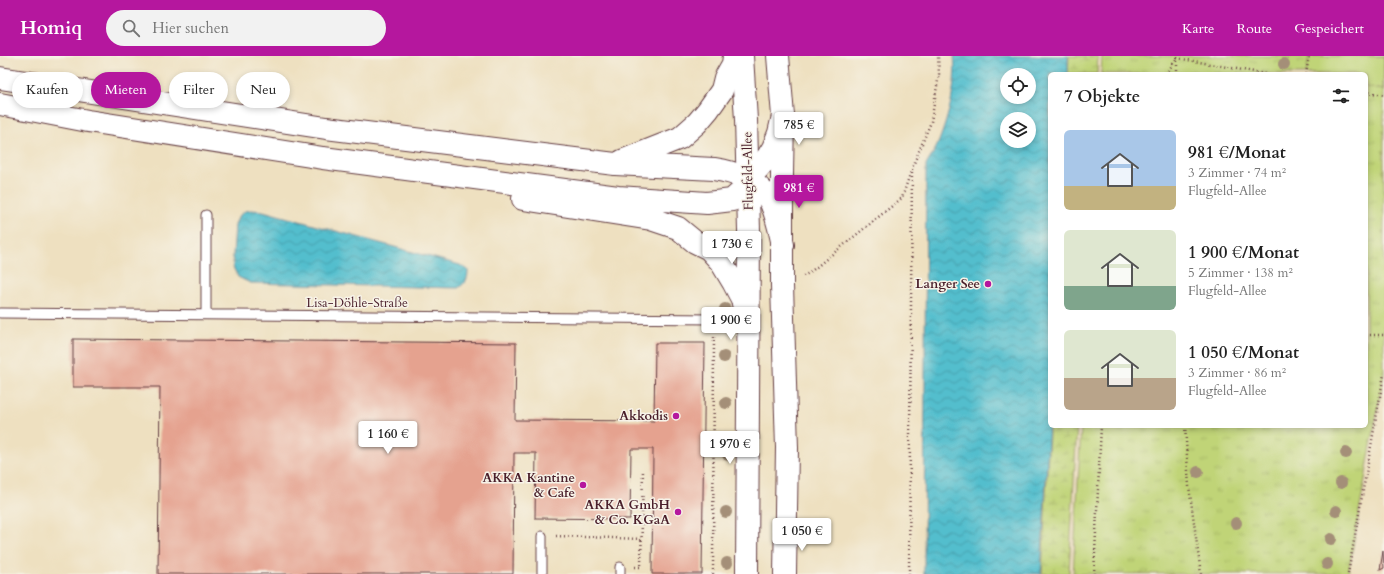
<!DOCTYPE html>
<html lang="de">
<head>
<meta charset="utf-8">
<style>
	body { margin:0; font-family:Cardo,serif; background:#f2f2f2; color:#222; height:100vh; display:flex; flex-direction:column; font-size:15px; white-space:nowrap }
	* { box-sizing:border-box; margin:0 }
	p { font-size:13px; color:#767676 }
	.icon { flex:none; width:22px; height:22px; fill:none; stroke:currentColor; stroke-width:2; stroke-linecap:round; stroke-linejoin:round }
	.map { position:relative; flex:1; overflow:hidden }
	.details { position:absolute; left:1048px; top:16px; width:320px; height:356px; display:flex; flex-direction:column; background:#fff; border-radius:6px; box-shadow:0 2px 6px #0003 }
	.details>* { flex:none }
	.guide { position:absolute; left:12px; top:16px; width:380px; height:36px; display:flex; gap:8px }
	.buttons { position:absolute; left:1000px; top:12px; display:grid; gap:8px }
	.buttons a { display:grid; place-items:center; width:36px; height:36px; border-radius:50%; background:#fff; box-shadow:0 2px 6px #0003; font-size:20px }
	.price { position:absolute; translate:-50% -34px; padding:0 9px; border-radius:4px; background:#fff; color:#222; font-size:13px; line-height:26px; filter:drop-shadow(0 1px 2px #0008) }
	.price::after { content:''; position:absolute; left:50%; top:24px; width:12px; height:9px; margin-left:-6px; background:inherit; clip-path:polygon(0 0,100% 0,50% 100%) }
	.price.on { background:#b5179e; color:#fff }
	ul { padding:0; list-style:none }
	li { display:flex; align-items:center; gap:12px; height:100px; padding:0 16px }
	li span { display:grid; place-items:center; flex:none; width:112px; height:80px; border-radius:6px; color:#555 }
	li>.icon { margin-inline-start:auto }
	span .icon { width:48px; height:48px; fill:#fffc; stroke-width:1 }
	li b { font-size:17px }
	h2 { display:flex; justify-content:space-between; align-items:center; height:48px; padding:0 16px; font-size:17px }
	.pill { padding:0 14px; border-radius:18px; background:#fff; box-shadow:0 2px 6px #0003; font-size:14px; line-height:36px }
	.pill.on { background:#b5179e; color:#fff }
	header { display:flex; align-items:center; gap:24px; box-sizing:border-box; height:56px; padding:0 20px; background:#b5179e; color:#fff }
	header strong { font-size:19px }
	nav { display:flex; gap:22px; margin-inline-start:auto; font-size:14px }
	.search { width:280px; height:36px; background:#f2f2f2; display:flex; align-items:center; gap:10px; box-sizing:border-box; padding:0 14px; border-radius:22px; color:#767676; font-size:15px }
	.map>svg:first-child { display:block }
	.grass { fill:url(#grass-tufts); stroke:#857a51 }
	.wetland { fill:url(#wetland-marsh); stroke:#857a51 }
	.garden { fill:#c0d477; stroke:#857a51 }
	.water { fill:url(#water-waves); stroke:#4e6e7c; fill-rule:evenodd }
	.building { fill:#e5a28f }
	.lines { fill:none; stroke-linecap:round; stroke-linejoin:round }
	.service-casing { stroke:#633c41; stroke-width:11 }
	.secondary-casing { stroke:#633c41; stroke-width:24 }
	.motorway-casing { stroke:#633c41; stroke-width:24 }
	.path { stroke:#633c41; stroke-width:2.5; stroke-dasharray:1 3; stroke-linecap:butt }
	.service { stroke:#fff; stroke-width:9 }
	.secondary { stroke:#fff; stroke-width:22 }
	.motorway { stroke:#fff; stroke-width:22 }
	.tree { fill:#a48f78 }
	.poi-dot { fill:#b5179e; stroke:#f7f3e8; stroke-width:1.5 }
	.labels { text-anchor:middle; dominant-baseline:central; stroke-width:3; stroke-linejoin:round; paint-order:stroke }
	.street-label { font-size:13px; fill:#4a1f2b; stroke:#f7f3e8 }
	.poi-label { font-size:13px; font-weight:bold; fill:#4a1f2b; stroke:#f7f3e8; text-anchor:end }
</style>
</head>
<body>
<header>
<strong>Homiq</strong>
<div class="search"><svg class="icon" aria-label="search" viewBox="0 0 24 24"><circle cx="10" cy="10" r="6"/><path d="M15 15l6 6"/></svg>Hier suchen</div>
<nav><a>Karte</a><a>Route</a><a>Gespeichert</a></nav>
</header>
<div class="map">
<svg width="1384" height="518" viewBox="0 0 1384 518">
	<defs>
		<pattern id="grass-tufts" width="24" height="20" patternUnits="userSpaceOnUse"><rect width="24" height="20" fill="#c0d477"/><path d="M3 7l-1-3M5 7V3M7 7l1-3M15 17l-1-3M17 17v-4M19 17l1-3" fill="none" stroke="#a6b667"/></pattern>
		<pattern id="wetland-marsh" width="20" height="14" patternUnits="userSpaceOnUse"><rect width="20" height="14" fill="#c0d477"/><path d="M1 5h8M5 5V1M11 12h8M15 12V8" fill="none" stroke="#a6b667"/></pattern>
		<pattern id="water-waves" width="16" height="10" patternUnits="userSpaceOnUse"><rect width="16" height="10" fill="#52becd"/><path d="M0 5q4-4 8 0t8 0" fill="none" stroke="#469aa7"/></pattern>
	</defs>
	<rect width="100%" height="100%" fill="#f7f3e8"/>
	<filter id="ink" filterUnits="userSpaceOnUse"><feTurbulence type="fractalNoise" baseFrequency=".025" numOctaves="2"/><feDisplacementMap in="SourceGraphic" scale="8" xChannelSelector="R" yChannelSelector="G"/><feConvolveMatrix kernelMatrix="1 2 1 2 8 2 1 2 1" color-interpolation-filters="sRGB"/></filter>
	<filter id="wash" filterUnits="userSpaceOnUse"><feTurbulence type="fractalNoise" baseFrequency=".012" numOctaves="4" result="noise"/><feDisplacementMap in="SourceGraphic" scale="16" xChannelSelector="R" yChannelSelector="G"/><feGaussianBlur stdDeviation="0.9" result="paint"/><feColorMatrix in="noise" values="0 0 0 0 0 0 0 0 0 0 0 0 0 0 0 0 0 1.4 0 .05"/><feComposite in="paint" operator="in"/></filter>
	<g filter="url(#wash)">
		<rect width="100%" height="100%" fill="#eee0c0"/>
		<path class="grass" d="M1102 0H1384V318L1348 518H1073L1081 370H1366V18H1101Z"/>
		<path class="wetland" d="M1069 0H1098L1097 18H1068Z
			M1050 357V370H1077L1069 518H1042Z"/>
		<path class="garden" d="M1309 0H1384L1383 34 1366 31V18H1306Z"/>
		<path class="water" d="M954 0H1068V18H1050V346L1041 518H924L926 109C931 101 936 93 939 85 949 59 957 28 954 0ZM1007 19H1029V41H1007ZM1007 63H1029V85H1007Z
			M251 154 263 155 460 209 468 214C468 223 466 227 458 232L250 227 238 221 233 211V200L235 168 239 160 245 155Z"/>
		<g id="blocks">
			<path class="building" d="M73 283 516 287 515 364 654 365 655 287H705L702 518H652L653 393H631L630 463 535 462 536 397H514L513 518H158L160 331H73Z
				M1383 495 1384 512 1380 514Z"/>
		</g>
	</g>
	<g filter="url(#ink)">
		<use href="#blocks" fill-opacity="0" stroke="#633c41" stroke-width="1"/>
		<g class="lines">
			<g class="service-casing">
				<path id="service" d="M0 257 714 263
					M206 259V159
					M542 518V480
					M620 518V511"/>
			</g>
			<g class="secondary-casing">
				<path id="secondary" d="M742 0 746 64 749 175 747 518
					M778 0 783 60 782 118V229L787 392 785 518"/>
			</g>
			<g class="motorway-casing">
				<path id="motorway" d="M0 22 326 72 615 108 714 113C736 116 761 126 771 147 777 160 780 176 783 189
					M0 48 88 65 323 102 618 141 707 147 732 144 743 134 748 124 765 105 773 92 779 77 783 60
					M622 105 680 82 697 67 708 54 722 34 725 22 733 8 734 0
					M523 143 651 163 678 172 695 186 709 193 721 206 733 226 742 243 748 269"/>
			</g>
			<path class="path" d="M1177 2 1265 18
				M1166 18 1177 2
				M1177 18V0
				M1306 18 1309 0
				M1366 36 1384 39
				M803 220 809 217 902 142 911 115
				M1366 279H1384
				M1185 370 1189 430 1201 518
				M556 480 642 483
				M635 511H641L643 414
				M713 518 714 278
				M909 518 912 112 931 66 939 18 938 0
				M1094 518 1101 370
				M1348 518 1384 318"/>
			<use href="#service" class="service"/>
			<use href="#secondary" class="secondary"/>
			<use href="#motorway" class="motorway"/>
		</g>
		<g class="tree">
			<circle cx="1284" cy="8" r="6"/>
			<circle cx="725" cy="253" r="6"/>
			<circle cx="724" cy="301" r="6"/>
			<circle cx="726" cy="347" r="6"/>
			<circle cx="1346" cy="397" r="6"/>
			<circle cx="728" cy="399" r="6"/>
			<circle cx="1198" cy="416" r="6"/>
			<circle cx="1341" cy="427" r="6"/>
			<circle cx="1336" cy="455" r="6"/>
			<circle cx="726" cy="456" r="6"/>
			<circle cx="1236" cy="467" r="6"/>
			<circle cx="1331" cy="483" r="6"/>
			<circle cx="727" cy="507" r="6"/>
			<circle cx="1327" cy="508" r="6"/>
		</g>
	</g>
	<g class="poi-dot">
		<circle cx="988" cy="228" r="4"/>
		<circle cx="676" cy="360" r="4"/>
		<circle cx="583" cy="429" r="4"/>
		<circle cx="678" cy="456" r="4"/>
	</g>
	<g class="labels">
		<g class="street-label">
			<text transform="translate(748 115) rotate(-91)">Flugfeld-Allee</text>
			<text x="357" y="247">Lisa-Döhle-Straße</text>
		</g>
		<g class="poi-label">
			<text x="980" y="228">Langer See</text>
			<text x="668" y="360">Akkodis</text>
			<text x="575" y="422">AKKA Kantine<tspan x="575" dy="15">&amp; Cafe</tspan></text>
			<text x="670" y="449">AKKA GmbH<tspan x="670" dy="15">&amp; Co. KGaA</tspan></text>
		</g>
	</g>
</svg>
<div class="buttons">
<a><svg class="icon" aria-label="locate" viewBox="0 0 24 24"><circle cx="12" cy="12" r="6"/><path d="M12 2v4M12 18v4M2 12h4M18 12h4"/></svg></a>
<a><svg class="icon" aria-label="layers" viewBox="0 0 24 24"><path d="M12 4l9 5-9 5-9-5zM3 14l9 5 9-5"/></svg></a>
</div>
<b class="price" style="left:799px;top:90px">785 €</b>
<b class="price on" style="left:799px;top:153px">981 €</b>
<b class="price" style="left:732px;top:209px">1 730 €</b>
<b class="price" style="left:731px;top:285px">1 900 €</b>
<b class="price" style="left:388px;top:399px">1 160 €</b>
<b class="price" style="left:730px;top:409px">1 970 €</b>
<b class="price" style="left:802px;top:496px">1 050 €</b>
<div class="guide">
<a class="pill">Kaufen</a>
<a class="pill on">Mieten</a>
<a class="pill">Filter</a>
<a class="pill">Neu</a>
</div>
<section class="details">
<h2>7 Objekte<svg class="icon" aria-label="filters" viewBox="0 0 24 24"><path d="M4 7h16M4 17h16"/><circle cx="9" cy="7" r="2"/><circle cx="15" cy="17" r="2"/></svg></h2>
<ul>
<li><span style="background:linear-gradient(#a9c7e8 70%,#c2b280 0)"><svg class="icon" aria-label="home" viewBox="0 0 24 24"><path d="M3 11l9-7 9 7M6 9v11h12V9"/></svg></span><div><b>981 €/Monat</b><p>3 Zimmer · 74 m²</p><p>Flugfeld-Allee</p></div></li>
<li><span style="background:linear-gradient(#dfe7d0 70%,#7fa58c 0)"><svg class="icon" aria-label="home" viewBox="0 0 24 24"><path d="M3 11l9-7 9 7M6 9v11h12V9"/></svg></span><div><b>1 900 €/Monat</b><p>5 Zimmer · 138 m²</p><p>Flugfeld-Allee</p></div></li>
<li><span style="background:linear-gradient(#dfe7d0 60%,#b9a48a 0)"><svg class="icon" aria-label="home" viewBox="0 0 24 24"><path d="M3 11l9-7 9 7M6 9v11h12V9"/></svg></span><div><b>1 050 €/Monat</b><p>3 Zimmer · 86 m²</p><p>Flugfeld-Allee</p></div></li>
</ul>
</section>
</div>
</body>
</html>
